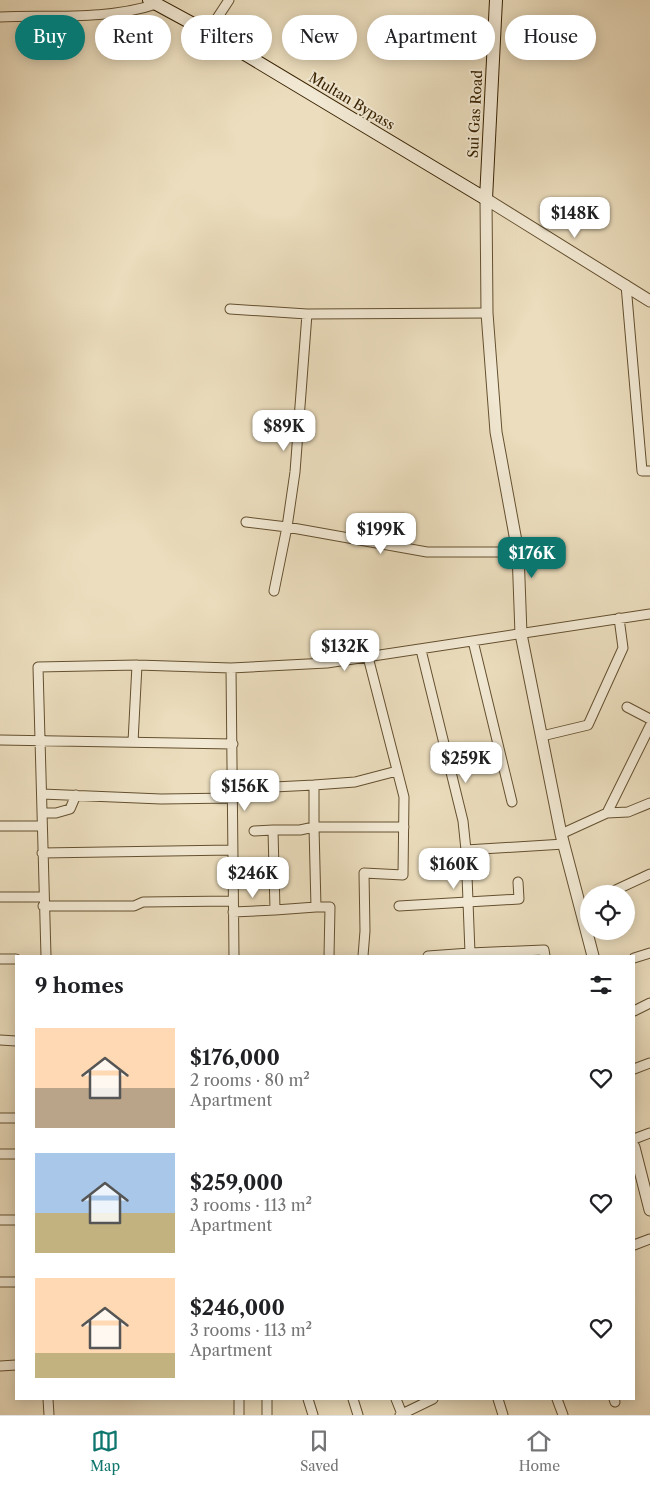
<!DOCTYPE html>
<html lang="en">
<head>
<meta charset="utf-8">
<style>
	body { margin:0; font-family:"Libre Caslon Text",serif; background:#f6f6f6; color:#202124; height:100vh; display:flex; flex-direction:column; font-size:19px; white-space:nowrap }
	* { box-sizing:border-box; margin:0 }
	p { font-size:16px; color:#757577 }
	.icon { flex:none; width:28px; height:28px; fill:none; stroke:currentColor; stroke-width:2; stroke-linecap:round; stroke-linejoin:round }
	.map { position:relative; flex:1; overflow:hidden }
	.side { position:absolute; left:15px; top:955px; width:620px; height:445px; display:flex; flex-direction:column; background:#fff; border-radius:0px; box-shadow:0 2px 12px #0003 }
	.side>* { flex:none }
	.banner { position:absolute; left:15px; top:15px; width:620px; height:45px; display:flex; gap:10px }
	.tools { position:absolute; left:580px; top:885px; display:grid; gap:10px }
	.tools a { display:grid; place-items:center; width:55px; height:55px; border-radius:50%; background:#fff; box-shadow:0 2px 12px #0003; font-size:25px }
	.price { position:absolute; translate:-50% -42px; padding:0 11px; border-radius:10px; background:#fff; color:#222; font-size:16px; line-height:32px; filter:drop-shadow(0 1px 2px #0008) }
	.price::after { content:''; position:absolute; left:50%; top:30px; width:15px; height:11px; margin-left:-8px; background:inherit; clip-path:polygon(0 0,100% 0,50% 100%) }
	.price.selected { background:#0f766e; color:#fff }
	ul { padding:0; list-style:none }
	li { display:flex; align-items:center; gap:15px; height:125px; padding:0 20px }
	li span { display:grid; place-items:center; flex:none; width:140px; height:100px; border-radius:0px; color:#555 }
	li>.icon { margin-inline-start:auto }
	span .icon { width:60px; height:60px; fill:#fffc; stroke-width:1 }
	li b { font-size:21px }
	h2 { display:flex; justify-content:space-between; align-items:center; height:60px; padding:0 20px; font-size:21px }
	.pill { padding:0 18px; border-radius:22px; background:#fff; box-shadow:0 2px 12px #0003; font-size:18px; line-height:45px }
	.pill.selected { background:#0f766e; color:#fff }
	.menu { display:flex; justify-content:space-around; align-items:center; height:70px; border-top:1px solid #e0e0e0; background:#fff; font-size:14px; color:#757577 }
	.menu a { display:grid; justify-items:center; gap:2px }
	.menu .selected { color:#0f766e }
	.map>svg:first-child { display:block }
	.lines { fill:none; stroke-linecap:round; stroke-linejoin:round }
	.minor-casing { stroke:#64502f; stroke-width:11 }
	.tertiary-casing { stroke:#64502f; stroke-width:13 }
	.secondary-casing { stroke:#372100; stroke-width:14 }
	.minor { stroke:#f2e9d4; stroke-width:9 }
	.tertiary { stroke:#f2e9d4; stroke-width:11 }
	.secondary { stroke:#f2e9d4; stroke-width:12 }
	.labels { text-anchor:middle; dominant-baseline:central; stroke-width:4; stroke-linejoin:round; paint-order:stroke }
	.street-label { font-size:14px; fill:#372100; stroke:#f2e9d4 }
</style>
</head>
<body>
<div class="map">
<svg width="650" height="1415" viewBox="0 0 650 1415">
	<rect width="100%" height="100%" fill="#ebddbd"/>
	<filter id="stains"><feTurbulence type="fractalNoise" baseFrequency=".004" numOctaves="4"/><feColorMatrix values="0 0 0 0 .2 0 0 0 0 .09 0 0 0 0 .02 0 0 0 .5 -.17"/></filter>
	<radialGradient id="worn" r=".72"><stop offset=".6" stop-color="#630" stop-opacity="0"/><stop offset="1" stop-color="#630" stop-opacity=".3"/></radialGradient>
	<g class="lines">
		<g class="minor-casing">
			<path id="minor" d="M0 17C49 15 110 20 156 4
				M208 32 229 0
				M626 285 642 471H650
				M230 309 307 314 487 313
				M246 522 287 527 427 552H518
				M274 591 287 527 295 472 307 314
				M473 641 512 802
				M421 650 463 821 466 850 564 844
				M231 668 234 956
				M627 707 650 719
				M542 736 588 725 623 648 619 618
				M0 740 233 744
				M133 742 137 665
				M314 785 355 782 397 771
				M233 789 314 785V827L300 830H273
				M42 794 161 799 233 798
				M42 813H56L70 809 76 795
				M607 813 650 726
				M0 826H42
				M254 831 273 830 275 910 316 907
				M561 834 607 813 628 812 650 803
				M466 850 470 953 544 950 545 956
				M42 853 232 850
				M607 894 650 874
				M0 897H43
				M43 906H134L143 902 233 901
				M399 906 519 899 518 882
				M233 912 275 910
				M46 956 38 667 137 665 231 668 327 663 650 614
				M329 956 330 907H316L314 827H404
				M363 956 365 931 364 873 403 875 404 797 368 657
				M428 956 470 953
				M634 958 650 953
				M0 959H16
				M634 1011 650 1003
				M0 1040 16 1041
				M634 1069 650 1063
				M0 1118H16
				M634 1139 650 1133
				M0 1154H16
				M0 1220H16
				M634 1245 650 1239
				M0 1282H16
				M0 1366 16 1365
				M48 1399 49 1415
				M308 1399 313 1415
				M353 1399 358 1415
				M396 1399 402 1414
				M498 1399 503 1415
				M557 1399 563 1415
				M614 1399 615 1402
				M239 1415V1399
				M267 1415V1399
				M400 1415 433 1399"/>
		</g>
		<g class="tertiary-casing">
			<path id="tertiary" d="M486 199 487 313 496 432 518 552 521 634 561 834 593 956
				M486 199 650 301
				M634 1147 650 1210"/>
		</g>
		<g class="secondary-casing">
			<path id="secondary" d="M149 0 208 32 486 199 496 0"/>
		</g>
		<use href="#minor" class="minor"/>
		<use href="#tertiary" class="tertiary"/>
		<use href="#secondary" class="secondary"/>
	</g>
	<g class="labels">
		<g class="street-label">
			<text transform="translate(352 101) rotate(31)">Multan Bypass</text>
			<text transform="translate(475 114) rotate(-87)">Sui Gas Road</text>
		</g>
	</g>
	<rect width="100%" height="100%" filter="url(#stains)"/>
	<rect width="100%" height="100%" fill="url(#worn)"/>
</svg>
<div class="tools">
<a><svg class="icon" aria-label="locate" viewBox="0 0 24 24"><circle cx="12" cy="12" r="6"/><path d="M12 2v4M12 18v4M2 12h4M18 12h4"/></svg></a>
</div>
<b class="price" style="left:575px;top:239px">$148K</b>
<b class="price" style="left:284px;top:452px">$89K</b>
<b class="price" style="left:381px;top:555px">$199K</b>
<b class="price selected" style="left:532px;top:579px">$176K</b>
<b class="price" style="left:345px;top:672px">$132K</b>
<b class="price" style="left:466px;top:784px">$259K</b>
<b class="price" style="left:245px;top:812px">$156K</b>
<b class="price" style="left:454px;top:890px">$160K</b>
<b class="price" style="left:253px;top:899px">$246K</b>
<div class="banner">
<a class="pill selected">Buy</a>
<a class="pill">Rent</a>
<a class="pill">Filters</a>
<a class="pill">New</a>
<a class="pill">Apartment</a>
<a class="pill">House</a>
</div>
<section class="side">
<h2>9 homes<svg class="icon" aria-label="filters" viewBox="0 0 24 24"><path d="M4 7h16M4 17h16"/><circle cx="9" cy="7" r="2"/><circle cx="15" cy="17" r="2"/></svg></h2>
<ul>
<li><span style="background:linear-gradient(#ffd9b3 60%,#b9a48a 0)"><svg class="icon" aria-label="home" viewBox="0 0 24 24"><path d="M3 11l9-7 9 7M6 9v11h12V9"/></svg></span><div><b>$176,000</b><p>2 rooms · 80 m²</p><p>Apartment</p></div><svg class="icon" aria-label="heart" viewBox="0 0 24 24"><path d="M12 20l-8-8c-3-5 5-10 8-4 3-6 11-1 8 4z"/></svg></li>
<li><span style="background:linear-gradient(#a9c7e8 60%,#c2b280 0)"><svg class="icon" aria-label="home" viewBox="0 0 24 24"><path d="M3 11l9-7 9 7M6 9v11h12V9"/></svg></span><div><b>$259,000</b><p>3 rooms · 113 m²</p><p>Apartment</p></div><svg class="icon" aria-label="heart" viewBox="0 0 24 24"><path d="M12 20l-8-8c-3-5 5-10 8-4 3-6 11-1 8 4z"/></svg></li>
<li><span style="background:linear-gradient(#ffd9b3 75%,#c2b280 0)"><svg class="icon" aria-label="home" viewBox="0 0 24 24"><path d="M3 11l9-7 9 7M6 9v11h12V9"/></svg></span><div><b>$246,000</b><p>3 rooms · 113 m²</p><p>Apartment</p></div><svg class="icon" aria-label="heart" viewBox="0 0 24 24"><path d="M12 20l-8-8c-3-5 5-10 8-4 3-6 11-1 8 4z"/></svg></li>
</ul>
</section>
</div>
<nav class="menu">
<a class="selected"><svg class="icon" aria-label="map" viewBox="0 0 24 24"><path d="M3 6l6-2 6 2 6-2v14l-6 2-6-2-6 2zM9 4v14M15 6v14"/></svg>Map</a>
<a><svg class="icon" aria-label="saved" viewBox="0 0 24 24"><path d="M7 4h10v16l-5-4-5 4z"/></svg>Saved</a>
<a><svg class="icon" aria-label="home" viewBox="0 0 24 24"><path d="M3 11l9-7 9 7M6 9v11h12V9"/></svg>Home</a>
</nav>
</body>
</html>
